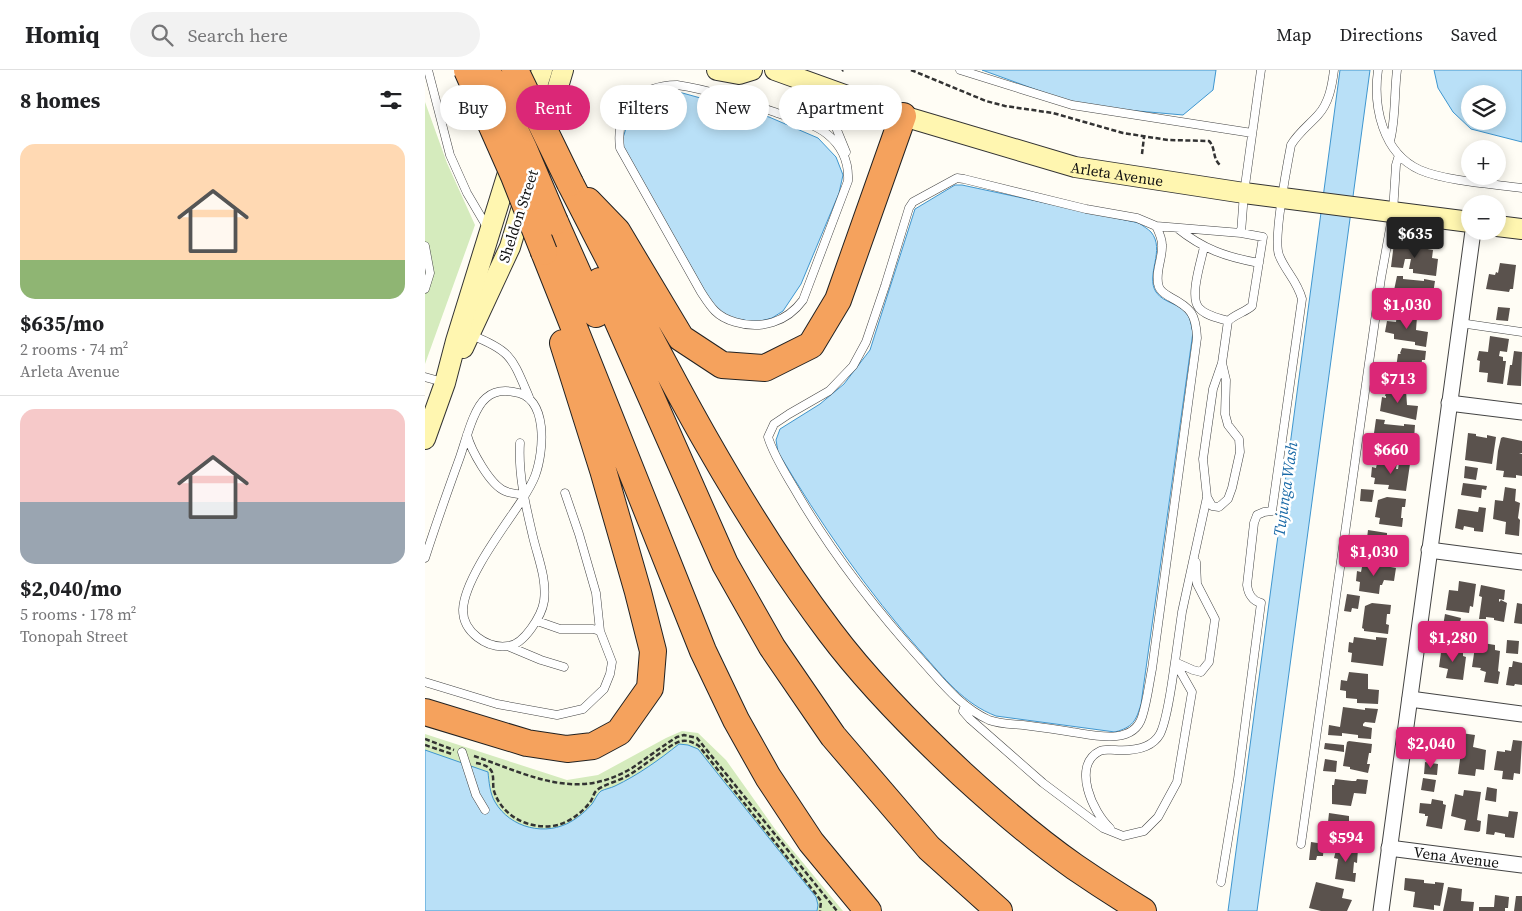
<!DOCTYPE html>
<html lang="en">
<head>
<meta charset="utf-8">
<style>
	body { margin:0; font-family:"Source Serif 4",serif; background:#f2f2f2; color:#202124; height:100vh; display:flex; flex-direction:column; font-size:19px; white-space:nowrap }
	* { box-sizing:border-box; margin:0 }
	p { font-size:16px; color:#757577 }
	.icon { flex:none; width:28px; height:28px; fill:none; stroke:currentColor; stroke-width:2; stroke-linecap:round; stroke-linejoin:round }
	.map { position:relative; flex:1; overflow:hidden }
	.sheet { display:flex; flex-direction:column; background:#fff; width:425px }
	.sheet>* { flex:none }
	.top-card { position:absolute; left:15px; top:15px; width:475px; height:45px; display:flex; gap:10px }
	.controls { position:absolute; left:1036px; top:15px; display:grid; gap:10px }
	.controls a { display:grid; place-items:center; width:45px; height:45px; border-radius:50%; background:#fff; box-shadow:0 2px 12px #0003; font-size:25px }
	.price { position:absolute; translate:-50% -42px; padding:0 11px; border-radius:5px; background:#db2777; color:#fff; font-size:16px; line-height:32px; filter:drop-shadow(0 1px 2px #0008) }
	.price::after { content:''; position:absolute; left:50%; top:30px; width:15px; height:11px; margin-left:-8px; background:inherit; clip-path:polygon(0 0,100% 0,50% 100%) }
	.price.selected { background:#222; color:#fff }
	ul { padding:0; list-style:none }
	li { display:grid; align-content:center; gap:10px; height:265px; padding:0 20px }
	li+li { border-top:1px solid #e0e0e0 }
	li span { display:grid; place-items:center; height:155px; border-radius:15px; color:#555 }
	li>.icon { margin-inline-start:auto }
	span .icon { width:90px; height:90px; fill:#fffc; stroke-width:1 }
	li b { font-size:21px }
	h2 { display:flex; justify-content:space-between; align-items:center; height:60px; padding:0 20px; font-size:21px }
	.tag { padding:0 18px; border-radius:22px; background:#fff; box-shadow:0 2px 12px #0003; font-size:18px; line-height:45px }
	.tag.selected { background:#db2777; color:#fff }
	header { display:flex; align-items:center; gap:30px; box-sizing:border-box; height:70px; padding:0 25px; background:#fff; border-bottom:1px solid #e0e0e0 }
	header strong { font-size:24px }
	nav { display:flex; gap:28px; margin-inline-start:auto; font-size:18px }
	.search { width:350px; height:45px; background:#f2f2f2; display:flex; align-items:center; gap:12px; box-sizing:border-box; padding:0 18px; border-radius:28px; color:#757577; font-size:19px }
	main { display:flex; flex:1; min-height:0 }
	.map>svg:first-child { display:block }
	.green { fill:#d5ebbd }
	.water { fill:#b9e0f7; stroke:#3f96cf; fill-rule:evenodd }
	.building { fill:#5a524d }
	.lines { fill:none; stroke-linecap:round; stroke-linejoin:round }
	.lane-casing { stroke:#444; stroke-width:9 }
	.street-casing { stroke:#444; stroke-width:17 }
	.secondary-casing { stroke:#333; stroke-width:22 }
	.highway-casing { stroke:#222; stroke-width:28 }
	.path { stroke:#333; stroke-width:2.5; stroke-dasharray:5 2.5; stroke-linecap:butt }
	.lane { stroke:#fff; stroke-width:8 }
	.street { stroke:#fff; stroke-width:15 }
	.secondary { stroke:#fff6b0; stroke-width:20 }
	.highway { stroke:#f5a25d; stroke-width:26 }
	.highway-bridge-casing { stroke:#222; stroke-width:28; stroke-linecap:butt }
	.highway-bridge { stroke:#f5a25d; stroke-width:26 }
	.labels { text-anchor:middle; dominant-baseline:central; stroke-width:5; stroke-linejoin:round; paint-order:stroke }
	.street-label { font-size:15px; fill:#111; stroke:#fff }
	.water-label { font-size:16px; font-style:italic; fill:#1768a6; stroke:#fff }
</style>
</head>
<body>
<header>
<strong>Homiq</strong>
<div class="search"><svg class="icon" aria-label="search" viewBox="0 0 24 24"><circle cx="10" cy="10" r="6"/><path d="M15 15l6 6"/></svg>Search here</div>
<nav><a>Map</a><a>Directions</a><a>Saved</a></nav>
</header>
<main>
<section class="sheet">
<h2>8 homes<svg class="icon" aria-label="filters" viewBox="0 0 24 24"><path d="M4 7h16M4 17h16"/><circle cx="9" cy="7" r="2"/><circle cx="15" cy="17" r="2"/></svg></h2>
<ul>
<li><span style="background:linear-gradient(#ffd9b3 75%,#8fb573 0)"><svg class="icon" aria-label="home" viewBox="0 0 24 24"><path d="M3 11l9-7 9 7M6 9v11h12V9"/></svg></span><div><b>$635/mo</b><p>2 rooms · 74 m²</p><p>Arleta Avenue</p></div></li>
<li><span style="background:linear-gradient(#f6c9c9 60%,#9aa5b1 0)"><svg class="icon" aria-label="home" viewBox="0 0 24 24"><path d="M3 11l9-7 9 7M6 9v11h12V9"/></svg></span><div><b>$2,040/mo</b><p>5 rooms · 178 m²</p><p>Tonopah Street</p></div></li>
</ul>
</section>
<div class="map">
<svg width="1097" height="841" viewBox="0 0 1097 841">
	<rect width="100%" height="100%" fill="#fffdf5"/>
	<path class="green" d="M0 32 22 93 50 155 0 294Z
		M257 661 273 663 301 690 350 759 418 841H0V664L142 710 173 705 241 668Z"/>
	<path class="water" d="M557 0H791L788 20 758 45 656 36Z
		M915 0H945L832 841H803Z
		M1009 0H1097V72L1046 59 1028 42 1013 18ZM1045 24H1072V51H1045Z
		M243 19 344 47 393 68 411 87 418 105 414 123 376 214 358 241 347 248 332 252 304 248 290 239 196 74 208 37Z
		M530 115H537L714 153C718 156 723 159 726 162 741 180 720 205 731 222 739 234 757 233 764 247 766 251 766 257 768 262L716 634C711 651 708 657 690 662L571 646C539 634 519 608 497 583 442 521 395 453 353 382L351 370 355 359 395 334 419 314 445 280 490 139Z
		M254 674 263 675 273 679 391 827 393 835 392 841H0V680L63 702C64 712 65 724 70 732 85 758 121 767 147 751 155 746 161 741 167 734 170 730 172 724 176 721 180 719 186 718 190 716 213 705 234 690 254 674Z"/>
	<path class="building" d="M969 173 1008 180 1007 188 1013 189 1011 206 988 203V199H984L986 189H980L978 198 966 197Z
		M1075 193 1091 195 1088 219H1085L1084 222 1061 219 1064 204 1070 205 1071 202 1073 203Z
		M972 206H978V209L999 211V209L1010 211 1008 224 997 223 993 237 974 234 975 226 968 225Z
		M1073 237 1085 238 1083 251 1071 250Z
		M972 244 992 247 991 260 1003 262 1001 277 990 275V272L969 269V264L960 262 962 251 971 252Z
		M1065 266 1084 269 1082 282 1075 281 1074 286 1078 287V291H1081L1078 314 1062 312 1063 303 1054 302 1055 291 1052 290 1054 281 1063 282Z
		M977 278 1001 281 1000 290H997L996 300 999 301 998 309 978 307 979 299 971 298 973 284H976L975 283Z
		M1089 281 1097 282 1096 316 1082 315 1085 295H1087Z
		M952 296 966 298 964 309 951 307Z
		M962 318 981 320 982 335 993 336 991 350 955 341 957 327 961 328V326H960Z
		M951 349 960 350 959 354 979 356V354L990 355 989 369 978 368 976 373H974L973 382 953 379 954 371 948 370Z
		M1043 363 1051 364V366L1062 368V365L1071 367 1067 394 1040 390Z
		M1078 367 1097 371V383L1094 384H1097V406L1091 405V408L1078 407 1079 401 1071 400 1073 381 1076 368Z
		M953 389 972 392 971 399H973L974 393 985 394 981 421 963 419 964 415 949 414 950 408 946 407 947 397 951 398Z
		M1040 396 1053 398 1051 410 1039 408Z
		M1038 413 1062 416 1061 420 1057 419 1056 428 1036 425Z
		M1080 417 1091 419 1090 431 1095 433 1093 448 1095 450 1094 466 1080 464 1081 452 1068 449 1070 430 1078 431Z
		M936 419 949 420 947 432 935 431Z
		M962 427 981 429 980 437H977L976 448H978L977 457 954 454 955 448 950 447 953 430Z
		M1054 437 1061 438 1058 462 1049 461V458L1039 456 1038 460 1030 458 1033 439 1053 442Z
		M943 460 962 463V477L974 479 972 492 953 490 954 488 935 484 938 467 942 468Z
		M938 492 971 498 969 511 959 510 957 515H955L954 524 934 521 935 512 931 511 932 501 936 502Z
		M1034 511 1051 514 1048 537 1045 536 1044 543 1021 540 1024 520 1033 521Z
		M1056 515 1080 520 1079 530 1074 529V532L1076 530 1082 533 1079 552 1069 550V548L1061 547V549H1054L1057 527 1054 526Z
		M922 524 935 526 933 539 927 538 926 542 919 541Z
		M947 533 966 535 965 544H962L961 554 964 555 963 564 939 561V559L937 558 940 536Z
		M1092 533 1097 534V554L1089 553Z
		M1020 544 1036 548 1034 556 1032 555V558L1018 556Z
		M1018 561 1031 563 1029 575 1016 573Z
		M929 567 951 570V567L962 568 958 596 926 592 927 583 923 582 924 572 928 573Z
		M1082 570 1094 571 1093 584 1081 583Z
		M1058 573 1070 575V580L1075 581 1073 601 1075 602 1073 614 1059 612 1061 602 1055 600 1056 598 1047 597 1050 577 1058 578Z
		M1017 575 1029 577 1028 581 1038 583V586L1041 587 1038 610 1021 608 1023 599 1014 597Z
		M1088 591 1097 593V615L1090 614 1089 616 1081 615 1084 597H1087Z
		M924 602 943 604V619L954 620 953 634 932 633V629L921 628V621L915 620 916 610 922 611Z
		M918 637 940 640V638L953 639 950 653 940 652 938 654V656L947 658 946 669 933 668V665L917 663V666L903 665 904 655 915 657Z
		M1014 659 1031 662 1028 685 1025 684 1024 688 1001 686 1004 670 1010 671V668L1013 669Z
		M1036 663 1050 665 1048 677 1061 680 1059 700 1051 699 1050 706 1033 704 1037 675H1034Z
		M1088 670 1097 671 1095 704 1089 703 1088 710 1077 709 1078 701 1069 700 1072 681 1080 682V680L1086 681Z
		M924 671 947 674 946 683H944L942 694H945L943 703 925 699V697L918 696 922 672Z
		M900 673 919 675V682L899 679Z
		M900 689 912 691 911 702 898 701Z
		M1000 692 1013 694 1012 705 999 704Z
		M998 708 1011 710 1009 722 996 720Z
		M910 709 927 711H931L932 709 943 710 941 724 929 723 926 736 907 734V715H909Z
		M1062 717 1072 719 1071 732 1060 730Z
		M1039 720 1056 722 1052 750 1056 751 1055 761 1053 762 1039 760 1041 750 1026 746 1030 724 1038 726Z
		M1007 729 1018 731V734L1021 735 1017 759 1001 756 1003 746H1000V744L994 743 995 733 1006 734Z
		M1084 741 1093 742 1089 768 1080 767V764L1070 762 1069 765 1061 764 1063 744 1083 747Z
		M904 743 924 746V761L935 762 933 776 922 775V772H919L918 773 901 769V763H897L899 752H903Z
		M886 772 899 774 898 786H892L891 790H884Z
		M912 776 933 779 932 793 929 792 928 803H931L930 812 910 809 913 789 909 788Z
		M980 808 999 810V813L1010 814V812L1019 813 1015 836 1009 835V840L988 837 990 822 979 820Z
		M891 812 919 819 917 828 927 830 922 841H896L884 838Z
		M1023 817 1037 819 1036 831 1049 832 1048 841H1018Z
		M1070 825 1084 827 1083 838H1080V841H1054V837H1069Z
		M1091 826H1097V841H1089Z"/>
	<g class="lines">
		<g class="lane-casing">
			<path id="lane" d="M3 0 25 85 42 123 62 157
				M535 0 647 35 827 63
				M953 0C948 36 957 83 995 100 1021 111 1067 114 1097 118
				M252 15C286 20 320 32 352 43 369 49 388 53 402 64 417 76 424 92 423 111L378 230C362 252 336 260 310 252 303 250 295 246 290 241 284 235 280 228 276 222L195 78C190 40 215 15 252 15Z
				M396 21 421 82
				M965 71C971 48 969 24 972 0
				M532 108 539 109 661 139 712 148 731 156C734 162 737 168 737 175 738 188 729 204 734 217 736 222 740 224 745 227 766 238 771 244 772 268L727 599C724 614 722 632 717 647 708 676 668 665 647 662 630 659 614 657 598 655 587 654 574 654 564 650 537 638 518 614 499 593 450 539 405 481 369 418 359 401 349 386 343 367L349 354 364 344 404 321 428 296 441 272 460 216 484 138 488 132Z
				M752 158C778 179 801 187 834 193
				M816 163 819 123 836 0
				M0 176 5 203 0 219
				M779 177C776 192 764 227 774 238 781 246 794 248 803 251
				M1035 253 1097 262
				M46 265C87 281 87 288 104 327
				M0 307 18 312
				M42 365C46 380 65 415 80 421 86 424 94 424 100 425
				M782 427 787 436 794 437 803 429 807 418 815 382 814 369 803 355 800 344 801 310 797 293
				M0 488C11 454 23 420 35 387 41 370 48 339 61 328 69 321 79 320 89 322 124 326 119 382 110 406 107 414 102 422 97 430 80 456 39 509 38 540 38 562 62 579 83 576 99 575 117 545 119 531 122 509 113 488 108 467 101 437 93 405 95 373
				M112 551 135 559H168L175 561
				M85 577 116 590 139 597
				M0 612 72 634 132 645 158 639 179 619 185 604 187 592 175 561 171 523 154 464 140 423
				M540 635 538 641 545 649 618 713 678 758 698 766 719 761 733 747 752 712 767 622 750 592 757 542 782 427 778 389 788 319 797 293 803 251C811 244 820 242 827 236L838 167 816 163 731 156
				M37 682 51 725 60 740
				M685 758C668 743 646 695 675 681 679 679 685 680 690 680 706 681 726 680 735 664 743 648 747 611 750 592L768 600 776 602 784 592 790 549 772 514 771 492
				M876 774 956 208 968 142 971 95 974 85
				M796 812 813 709 836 533C827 531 823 523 822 515L829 453 832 445 839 442 847 441 877 229C872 210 860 201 854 185 848 169 862 96 866 75 873 63 884 55 893 45 904 33 907 16 909 0"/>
		</g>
		<g class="street-casing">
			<g id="street">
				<path d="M1024 333 1097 342"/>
				<path d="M1004 480 1097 492"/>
				<path d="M985 629 1097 644"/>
				<path id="s1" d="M964 778 1097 795"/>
				<path d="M956 841 1048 161"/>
			</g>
		</g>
		<g class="secondary-casing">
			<g id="secondary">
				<path d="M292 0 314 4 327 0"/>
				<path id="s2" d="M350 0 478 46 650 97 819 123 1045 152"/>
				<path d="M104 41 117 0"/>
				<path d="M118 68 138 0"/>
				<path d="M1072 156 1097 159"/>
				<path d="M38 278 85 177 100 127"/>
				<path d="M0 369 20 313 31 271 87 90"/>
			</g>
		</g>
		<g class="highway-casing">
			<path id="highway" d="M145 113C224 266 301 424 405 562 444 614 490 660 537 704 573 737 610 769 650 797 672 812 695 827 718 841
				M163 131 192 161 256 268 297 295 340 298 386 275 413 230 478 46
				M130 152 171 244
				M119 182 278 581 311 650 343 707 386 772 443 841
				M175 211 300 494 347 577 408 666 504 778 574 841
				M0 642 102 673 142 679 168 676 194 662 225 618 228 581 213 522 178 400 138 273"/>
		</g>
		<path class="path" d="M486 0 561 31 580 36 628 43 698 63 743 70 784 71C791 78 787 88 795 95
			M417 1 418 0
			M717 84 719 67
			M0 669 29 680
			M0 675 27 684
			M49 686C105 705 151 732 207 698 222 688 236 677 252 667L259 665 272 668 412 841
			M51 693C56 694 61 695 65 699 70 704 67 714 69 721 77 747 106 761 133 755 146 751 158 742 166 731 168 727 169 723 171 721 177 715 194 711 202 706 216 699 244 674 256 671 263 670 268 672 274 676L391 824 396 831 395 841"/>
		<use href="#lane" class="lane"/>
		<use href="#street" class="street"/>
		<use href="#secondary" class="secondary"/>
		<use href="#highway" class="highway"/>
		<g class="highway-bridge-casing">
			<path id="highway-bridge" d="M42 0 89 106 119 182
				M62 0 99 79 130 152
				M90 0 145 113"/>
		</g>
		<use href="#highway-bridge" class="highway-bridge"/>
	</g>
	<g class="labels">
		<g class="street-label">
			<text stroke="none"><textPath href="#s2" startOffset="358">Arleta Avenue</textPath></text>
			<text transform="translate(93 146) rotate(-72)">Sheldon Street</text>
			<text stroke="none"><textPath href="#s1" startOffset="68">Vena Avenue</textPath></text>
		</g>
		<g class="water-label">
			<text transform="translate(860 419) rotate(-82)">Tujunga Wash</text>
		</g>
	</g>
</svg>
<div class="controls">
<a><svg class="icon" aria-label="layers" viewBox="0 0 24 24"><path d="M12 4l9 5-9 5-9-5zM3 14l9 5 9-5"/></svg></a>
<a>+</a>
<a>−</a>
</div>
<b class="price selected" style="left:990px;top:189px">$635</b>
<b class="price" style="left:982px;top:260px">$1,030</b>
<b class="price" style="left:973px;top:334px">$713</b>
<b class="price" style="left:966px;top:405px">$660</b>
<b class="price" style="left:949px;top:507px">$1,030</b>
<b class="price" style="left:1028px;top:593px">$1,280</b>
<b class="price" style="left:1006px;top:699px">$2,040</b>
<b class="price" style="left:921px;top:793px">$594</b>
<div class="top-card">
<a class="tag">Buy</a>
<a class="tag selected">Rent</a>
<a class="tag">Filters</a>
<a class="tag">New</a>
<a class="tag">Apartment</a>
</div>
</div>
</main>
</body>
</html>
